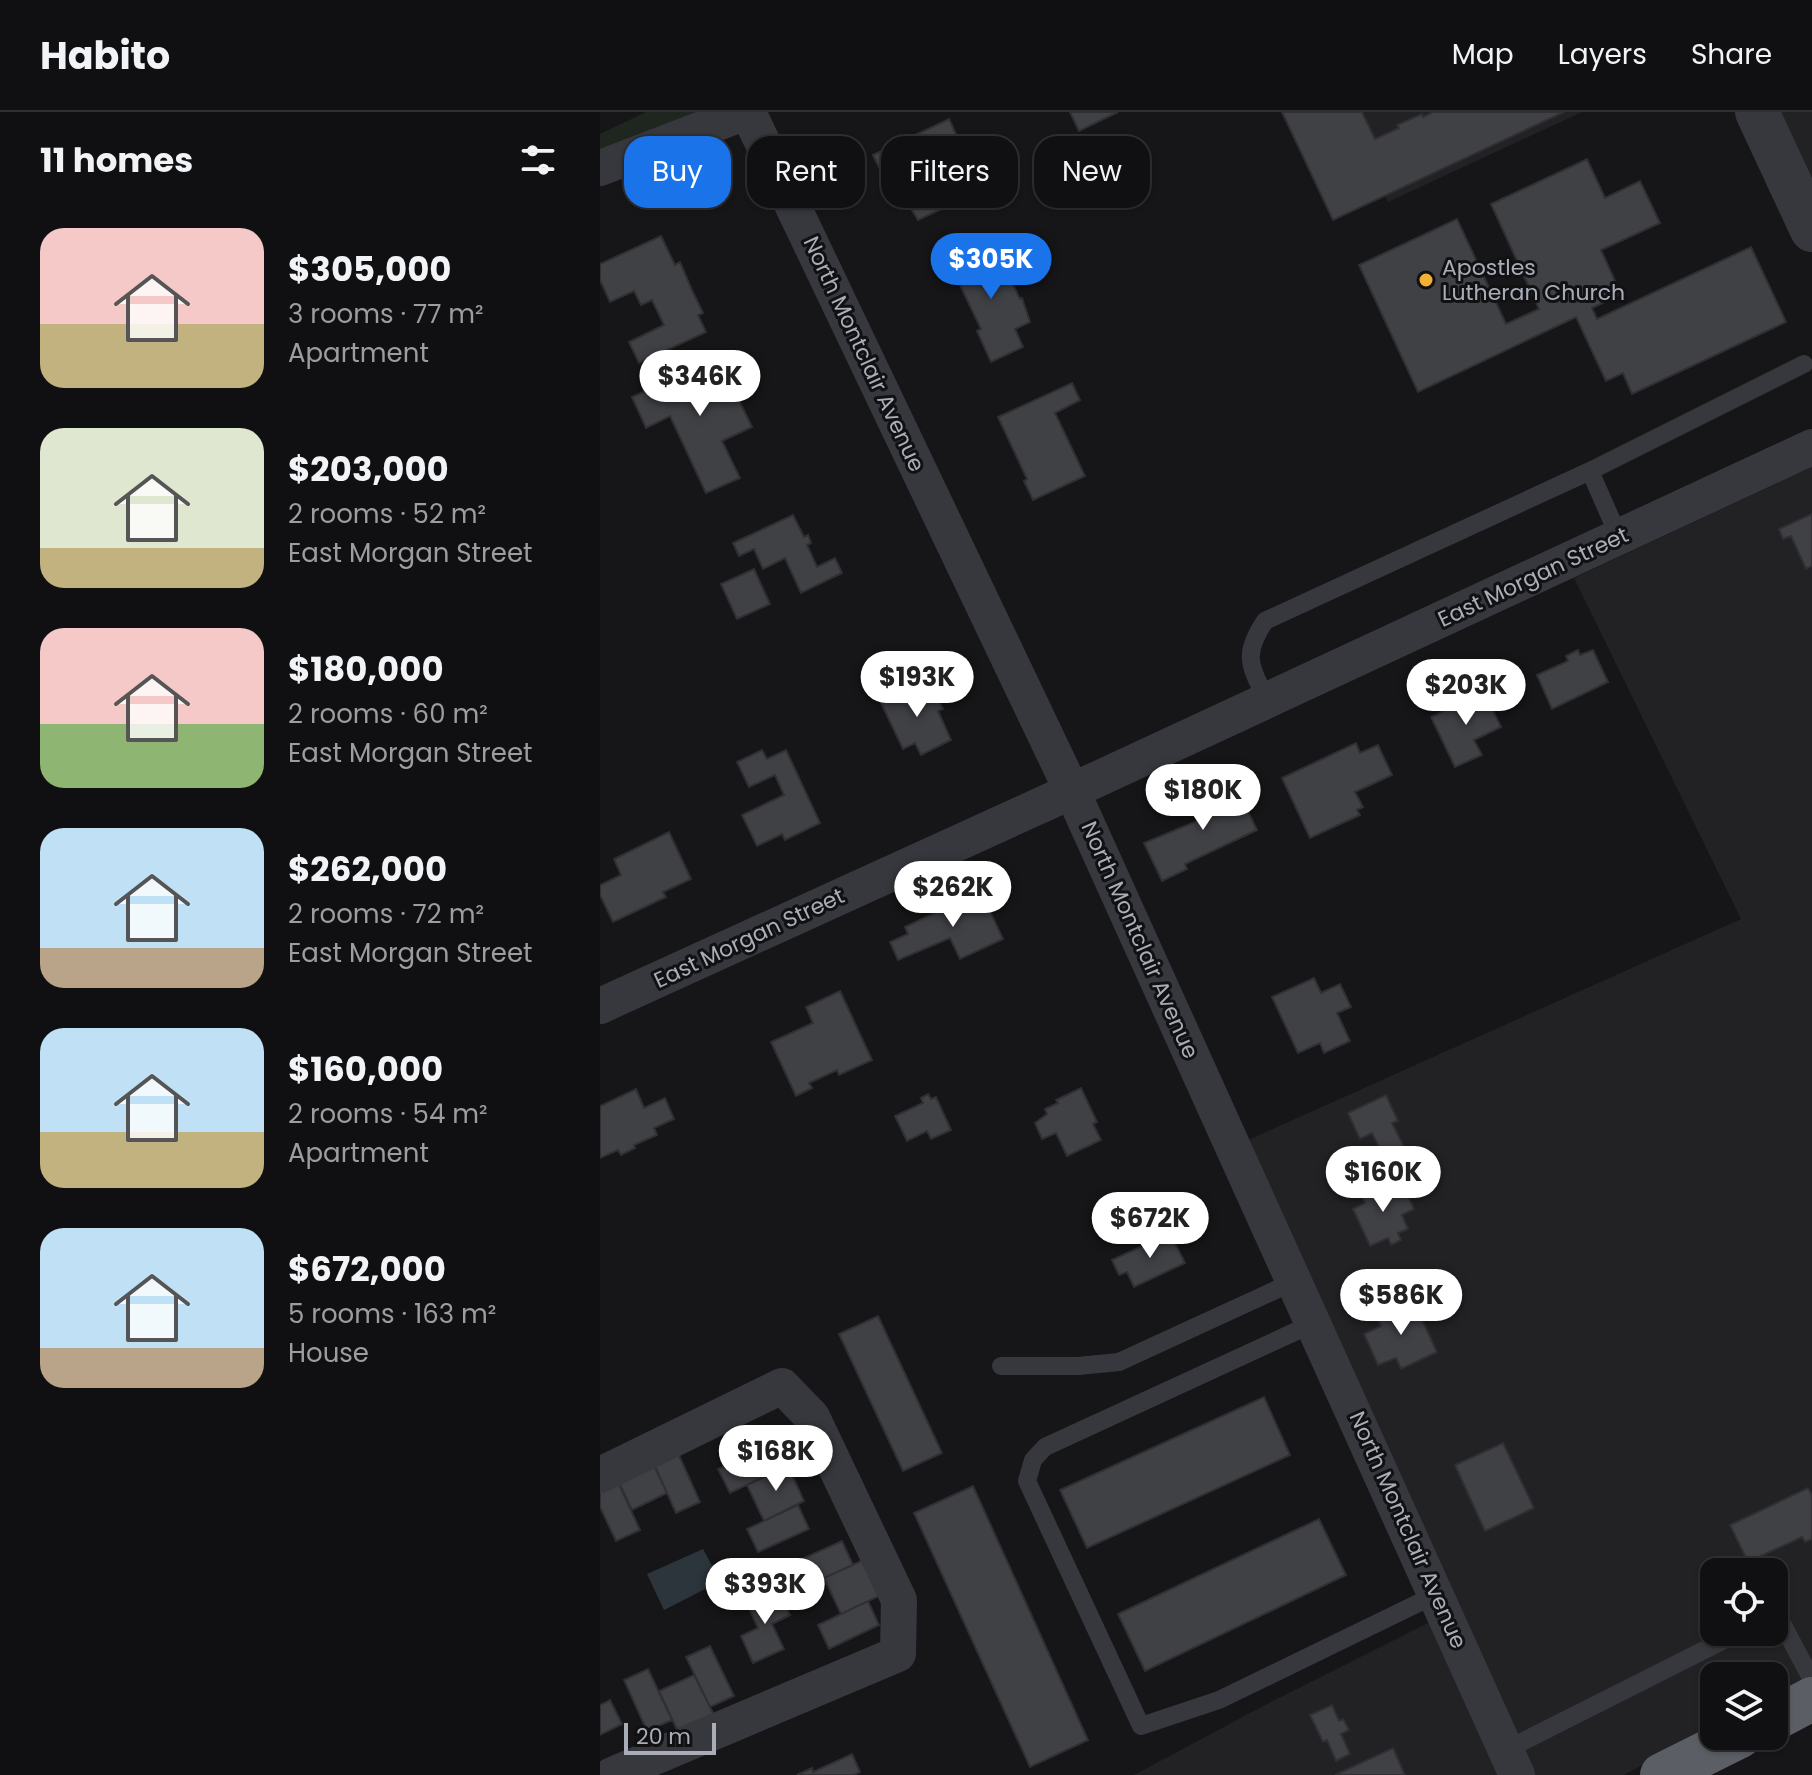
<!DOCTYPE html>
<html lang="en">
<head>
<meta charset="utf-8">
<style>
	body { margin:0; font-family:Poppins,sans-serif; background:#19191b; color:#f1f3f6; height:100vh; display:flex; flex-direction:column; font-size:30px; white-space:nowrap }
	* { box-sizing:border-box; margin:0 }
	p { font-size:26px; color:#9c9d9f }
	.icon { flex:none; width:44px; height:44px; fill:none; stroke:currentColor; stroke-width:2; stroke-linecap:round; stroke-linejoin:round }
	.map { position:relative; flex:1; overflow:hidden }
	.details { display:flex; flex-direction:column; background:#101012; width:600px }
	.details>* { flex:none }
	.hud { position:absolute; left:24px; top:24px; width:760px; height:72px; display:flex; gap:16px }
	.controls { position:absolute; left:1100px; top:1446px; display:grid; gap:16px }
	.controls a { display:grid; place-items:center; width:88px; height:88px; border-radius:16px; background:#101012; box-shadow:0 2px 6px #0004,0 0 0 2px #303032; font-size:40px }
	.scale { position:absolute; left:24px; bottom:20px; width:92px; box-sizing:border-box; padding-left:8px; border:4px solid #a8adb8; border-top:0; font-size:22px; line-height:28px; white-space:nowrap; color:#a8adb8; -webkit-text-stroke:6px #111113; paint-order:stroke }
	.price { position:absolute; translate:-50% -68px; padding:0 18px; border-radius:28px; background:#fff; color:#222; font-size:26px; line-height:52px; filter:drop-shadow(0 2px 4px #0008) }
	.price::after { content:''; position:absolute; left:50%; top:48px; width:24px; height:18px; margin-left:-12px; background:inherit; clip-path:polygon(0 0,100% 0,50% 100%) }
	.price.current { background:#1a73e8; color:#fff }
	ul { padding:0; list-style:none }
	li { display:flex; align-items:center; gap:24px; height:200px; padding:0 40px }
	li span { display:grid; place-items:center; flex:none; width:224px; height:160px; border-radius:24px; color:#555 }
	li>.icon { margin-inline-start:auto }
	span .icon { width:96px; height:96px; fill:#fffc; stroke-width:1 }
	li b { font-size:34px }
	h2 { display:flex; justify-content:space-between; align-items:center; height:96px; padding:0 40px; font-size:34px }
	.pill { padding:0 28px; border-radius:24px; background:#101012; box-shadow:0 2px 6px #0004,0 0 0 2px #303032; font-size:28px; line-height:72px }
	.pill.current { background:#1a73e8; color:#fff }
	header { display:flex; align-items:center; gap:48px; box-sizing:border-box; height:112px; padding:0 40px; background:#101012; border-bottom:2px solid #303032 }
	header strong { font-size:38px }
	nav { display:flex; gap:44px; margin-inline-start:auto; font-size:28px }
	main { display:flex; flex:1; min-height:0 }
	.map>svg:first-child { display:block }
	.built { fill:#222225; fill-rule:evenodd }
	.green { fill:#1e261f }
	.water { fill:#2c353c }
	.building { fill:#404145; stroke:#303034; stroke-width:2 }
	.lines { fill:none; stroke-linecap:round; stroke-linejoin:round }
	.service { stroke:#37383d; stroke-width:18 }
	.minor { stroke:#37383d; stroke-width:36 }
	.tertiary { stroke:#37383d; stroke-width:44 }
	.trunk { stroke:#5b5e65; stroke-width:44 }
	.poi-dot { fill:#f2b134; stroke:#111113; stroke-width:3 }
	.labels { text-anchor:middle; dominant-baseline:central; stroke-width:6; stroke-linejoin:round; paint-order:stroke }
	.poi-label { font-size:22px; fill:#a8adb8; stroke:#111113; text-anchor:start }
	.street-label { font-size:22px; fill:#a8adb8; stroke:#111113 }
</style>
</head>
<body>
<header>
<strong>Habito</strong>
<nav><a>Map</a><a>Layers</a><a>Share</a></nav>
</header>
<main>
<section class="details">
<h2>11 homes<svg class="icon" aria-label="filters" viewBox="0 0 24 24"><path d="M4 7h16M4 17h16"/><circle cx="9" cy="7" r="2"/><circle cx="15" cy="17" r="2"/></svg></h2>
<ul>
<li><span style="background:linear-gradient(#f6c9c9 60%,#c2b280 0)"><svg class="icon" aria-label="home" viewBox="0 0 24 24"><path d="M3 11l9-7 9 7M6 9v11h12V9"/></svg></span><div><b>$305,000</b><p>3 rooms · 77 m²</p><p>Apartment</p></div></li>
<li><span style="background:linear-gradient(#dfe7d0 75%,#c2b280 0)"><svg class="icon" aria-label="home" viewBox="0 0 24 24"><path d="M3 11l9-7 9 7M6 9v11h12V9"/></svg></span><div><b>$203,000</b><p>2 rooms · 52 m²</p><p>East Morgan Street</p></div></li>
<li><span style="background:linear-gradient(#f6c9c9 60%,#8fb573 0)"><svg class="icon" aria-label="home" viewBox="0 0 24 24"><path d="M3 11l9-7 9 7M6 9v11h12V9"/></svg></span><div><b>$180,000</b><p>2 rooms · 60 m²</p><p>East Morgan Street</p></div></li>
<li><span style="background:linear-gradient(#bfe0f5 75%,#b9a48a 0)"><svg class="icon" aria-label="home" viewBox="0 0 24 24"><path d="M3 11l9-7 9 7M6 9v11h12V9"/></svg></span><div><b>$262,000</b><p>2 rooms · 72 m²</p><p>East Morgan Street</p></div></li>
<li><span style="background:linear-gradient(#bfe0f5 65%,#c2b280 0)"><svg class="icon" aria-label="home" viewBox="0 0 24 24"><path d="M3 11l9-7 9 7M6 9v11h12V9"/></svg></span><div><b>$160,000</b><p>2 rooms · 54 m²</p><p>Apartment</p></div></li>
<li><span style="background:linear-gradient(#bfe0f5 75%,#b9a48a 0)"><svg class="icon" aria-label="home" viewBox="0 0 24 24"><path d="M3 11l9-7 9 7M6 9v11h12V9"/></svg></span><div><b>$672,000</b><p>5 rooms · 163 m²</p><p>House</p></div></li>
</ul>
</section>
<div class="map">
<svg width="1212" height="1663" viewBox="0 0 1212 1663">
	<rect width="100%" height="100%" fill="#161618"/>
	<path class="built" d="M744 0H982L788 90Z
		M1174 0H1212V80Z
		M1212 355V1567L1174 1587V1564H1114V1617L1023 1663H935L648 1028 1141 807 974 466ZM1114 1460H1174V1520H1114Z
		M832 1509 900 1663H534L663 1594Z"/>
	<path class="green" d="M46 0H96L0 37V22Z"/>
	<path class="water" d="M103 1437 117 1463 123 1468 64 1498 47 1462Z"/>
	<path class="building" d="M470 0H518L479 19Z
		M682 0H762L775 27 799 16 797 13 822 2 823 5 833 0H964L733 108Z
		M349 7 367 46 383 39 397 71 318 108 302 82 308 79 302 65 287 72 273 43Z
		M987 47 1005 86 1040 69 1060 111 1001 138 1021 182 992 196 997 207 1151 135 1186 210 1032 282 1023 261 1006 269 976 205 818 280 759 153 857 107 906 212 939 197 891 92Z
		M61 124 75 153 80 150 91 176 103 201 98 203 106 220 39 251 29 230 64 213 52 188 41 193 34 179 10 190 0 168V152Z
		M386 130 402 163 407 160 420 187 422 186 430 210 415 217 423 235 391 250 377 219 381 217 348 148Z
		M118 245 152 315 122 329 140 366 106 381 70 304 46 316 32 285Z
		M472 271 480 288 455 301 485 364 433 388 424 369 427 367 398 305Z
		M1212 402V454L1206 457 1191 424 1183 427 1179 417Z
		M193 403 204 425 208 423 211 431 207 433 217 455 235 446 242 461 201 481 185 446 163 457 154 437 139 444 133 431Z
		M154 457 170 492 137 507 121 472Z
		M978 538 980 543 993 538 1008 570 952 597 937 563 968 549 966 544Z
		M324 571 333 589 338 587 343 597 338 599 351 628 321 643 315 631 303 637 281 591Z
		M884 580 901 615 874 628 882 643 855 655 831 605 850 596 848 592 853 590 855 594Z
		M756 631 760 641 778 633 792 663 755 680 763 695 757 698 760 703 710 726 682 666Z
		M162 638 167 647 186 638 220 711 185 728 182 722 157 734 142 703 184 683 175 663 149 675 137 650Z
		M634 670 657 718 585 752 587 757 562 769 544 731 602 707 594 689Z
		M69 720 91 767 63 780 66 785 13 810 0 783V773L21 763 14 747Z
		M380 779 384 788 388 786 392 794 388 795 403 827 360 847 350 826 298 848 290 830 308 822 305 815Z
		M714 866 721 881 740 872 751 895 737 901 750 929 724 941 720 931 698 941 672 885Z
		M240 879 272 948 239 963 237 958 209 971 212 976 196 984 171 930 213 911 206 895Z
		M481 976 497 1010 493 1012 501 1028 467 1044 456 1021 442 1027 435 1011 447 1002 445 997 458 991 456 988Z
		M36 977 44 996 65 986 74 1007 54 1016 57 1023 34 1033 35 1036 21 1043 18 1038 0 1046V994Z
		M328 982 331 987 336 985 351 1018 331 1027 327 1019 307 1029 295 1004 323 991 321 986Z
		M786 983 798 1009 792 1011 806 1039 786 1049 772 1021 760 1027 748 1001Z
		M787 1070 792 1083 805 1077 814 1097 802 1103 808 1117 798 1121 801 1128 791 1133 788 1126 770 1134 753 1097 765 1091 759 1077 764 1075 766 1080Z
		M570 1121 585 1151 534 1175 527 1160 519 1163 512 1148Z
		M813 1188 837 1240 801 1257 796 1246 778 1253 764 1222 781 1214 777 1205Z
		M278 1204 342 1341 303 1359 239 1222Z
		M664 1285 690 1343 487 1436 460 1378Z
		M903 1331 934 1396 885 1419 855 1353Z
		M169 1333 180 1357 130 1381 118 1357Z
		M77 1339 100 1390 76 1401 53 1350Z
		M48 1341 67 1381 32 1398 13 1358Z
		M188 1354 204 1389 164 1409 147 1373Z
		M16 1366 40 1418 16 1429 0 1395V1374Z
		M373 1374 488 1628 430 1655 314 1401Z
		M1208 1376 1212 1383V1427L1205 1430 1202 1425 1148 1450 1130 1413Z
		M198 1393 209 1417 158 1440 147 1417Z
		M719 1407 746 1463 545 1559 518 1502Z
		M242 1429 253 1453 202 1476 191 1452Z
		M265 1447 281 1483 241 1502 224 1466Z
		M178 1478 190 1503 172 1512 184 1537 153 1551 141 1524 158 1516 147 1492Z
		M268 1489 279 1513 229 1537 218 1513Z
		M110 1534 134 1584 110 1595 86 1545Z
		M48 1557 72 1608 47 1619 24 1568Z
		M94 1563 114 1603 78 1620 59 1579Z
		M10 1588 22 1612 0 1623V1593Z
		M732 1593 739 1609 743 1607 749 1618 741 1622 750 1642 736 1649 727 1628 723 1630 710 1603Z
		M793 1636 805 1663H735Z
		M252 1642 260 1660 254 1663H197L212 1656 213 1660Z"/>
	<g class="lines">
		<path class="service" d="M1019 425 990 359 1204 252
			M667 588C650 554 642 543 665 509L990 359
			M714 1211 445 1335 433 1348 427 1369 541 1614 619 1588 837 1482
			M401 1254H478L519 1250 695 1169
			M1174 1503 1177 1502 1212 1568
			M906 1638 1140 1520"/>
		<path class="minor" d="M148 0 472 679 917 1663
			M0 56 146 0
			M0 894 472 679 1212 335
			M0 1363 182 1274 212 1305 299 1488 298 1542 12 1663"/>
		<path class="tertiary" d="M1157 0 1212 118"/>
		<path class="trunk" d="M1174 1607 1212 1587
			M1062 1663 1140 1624"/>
	</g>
	<circle class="poi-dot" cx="826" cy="168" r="8"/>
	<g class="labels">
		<g class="poi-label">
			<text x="842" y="155">Apostles<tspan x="842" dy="25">Lutheran Church</tspan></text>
		</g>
		<g class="street-label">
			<text transform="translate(264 242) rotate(65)">North Montclair Avenue</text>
			<text transform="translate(933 465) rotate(-25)">East Morgan Street</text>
			<text transform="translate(149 826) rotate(-25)">East Morgan Street</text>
			<text transform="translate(540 828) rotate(66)">North Montclair Avenue</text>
			<text transform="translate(808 1418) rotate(66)">North Montclair Avenue</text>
		</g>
	</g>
</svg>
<div class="controls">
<a><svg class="icon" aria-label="locate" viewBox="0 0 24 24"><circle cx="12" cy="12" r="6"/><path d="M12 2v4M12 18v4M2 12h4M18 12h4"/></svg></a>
<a><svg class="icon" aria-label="layers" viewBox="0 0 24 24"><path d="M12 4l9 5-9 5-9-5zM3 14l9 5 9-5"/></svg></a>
</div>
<div class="scale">20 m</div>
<b class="price current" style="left:391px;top:189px">$305K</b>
<b class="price" style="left:100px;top:306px">$346K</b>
<b class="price" style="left:317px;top:607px">$193K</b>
<b class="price" style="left:866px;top:615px">$203K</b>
<b class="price" style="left:603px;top:720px">$180K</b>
<b class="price" style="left:353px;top:817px">$262K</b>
<b class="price" style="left:783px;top:1102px">$160K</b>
<b class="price" style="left:550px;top:1148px">$672K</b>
<b class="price" style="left:801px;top:1225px">$586K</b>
<b class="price" style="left:176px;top:1381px">$168K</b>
<b class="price" style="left:165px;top:1514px">$393K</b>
<div class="hud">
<a class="pill current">Buy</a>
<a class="pill">Rent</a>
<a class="pill">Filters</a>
<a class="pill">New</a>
</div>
</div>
</main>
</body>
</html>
